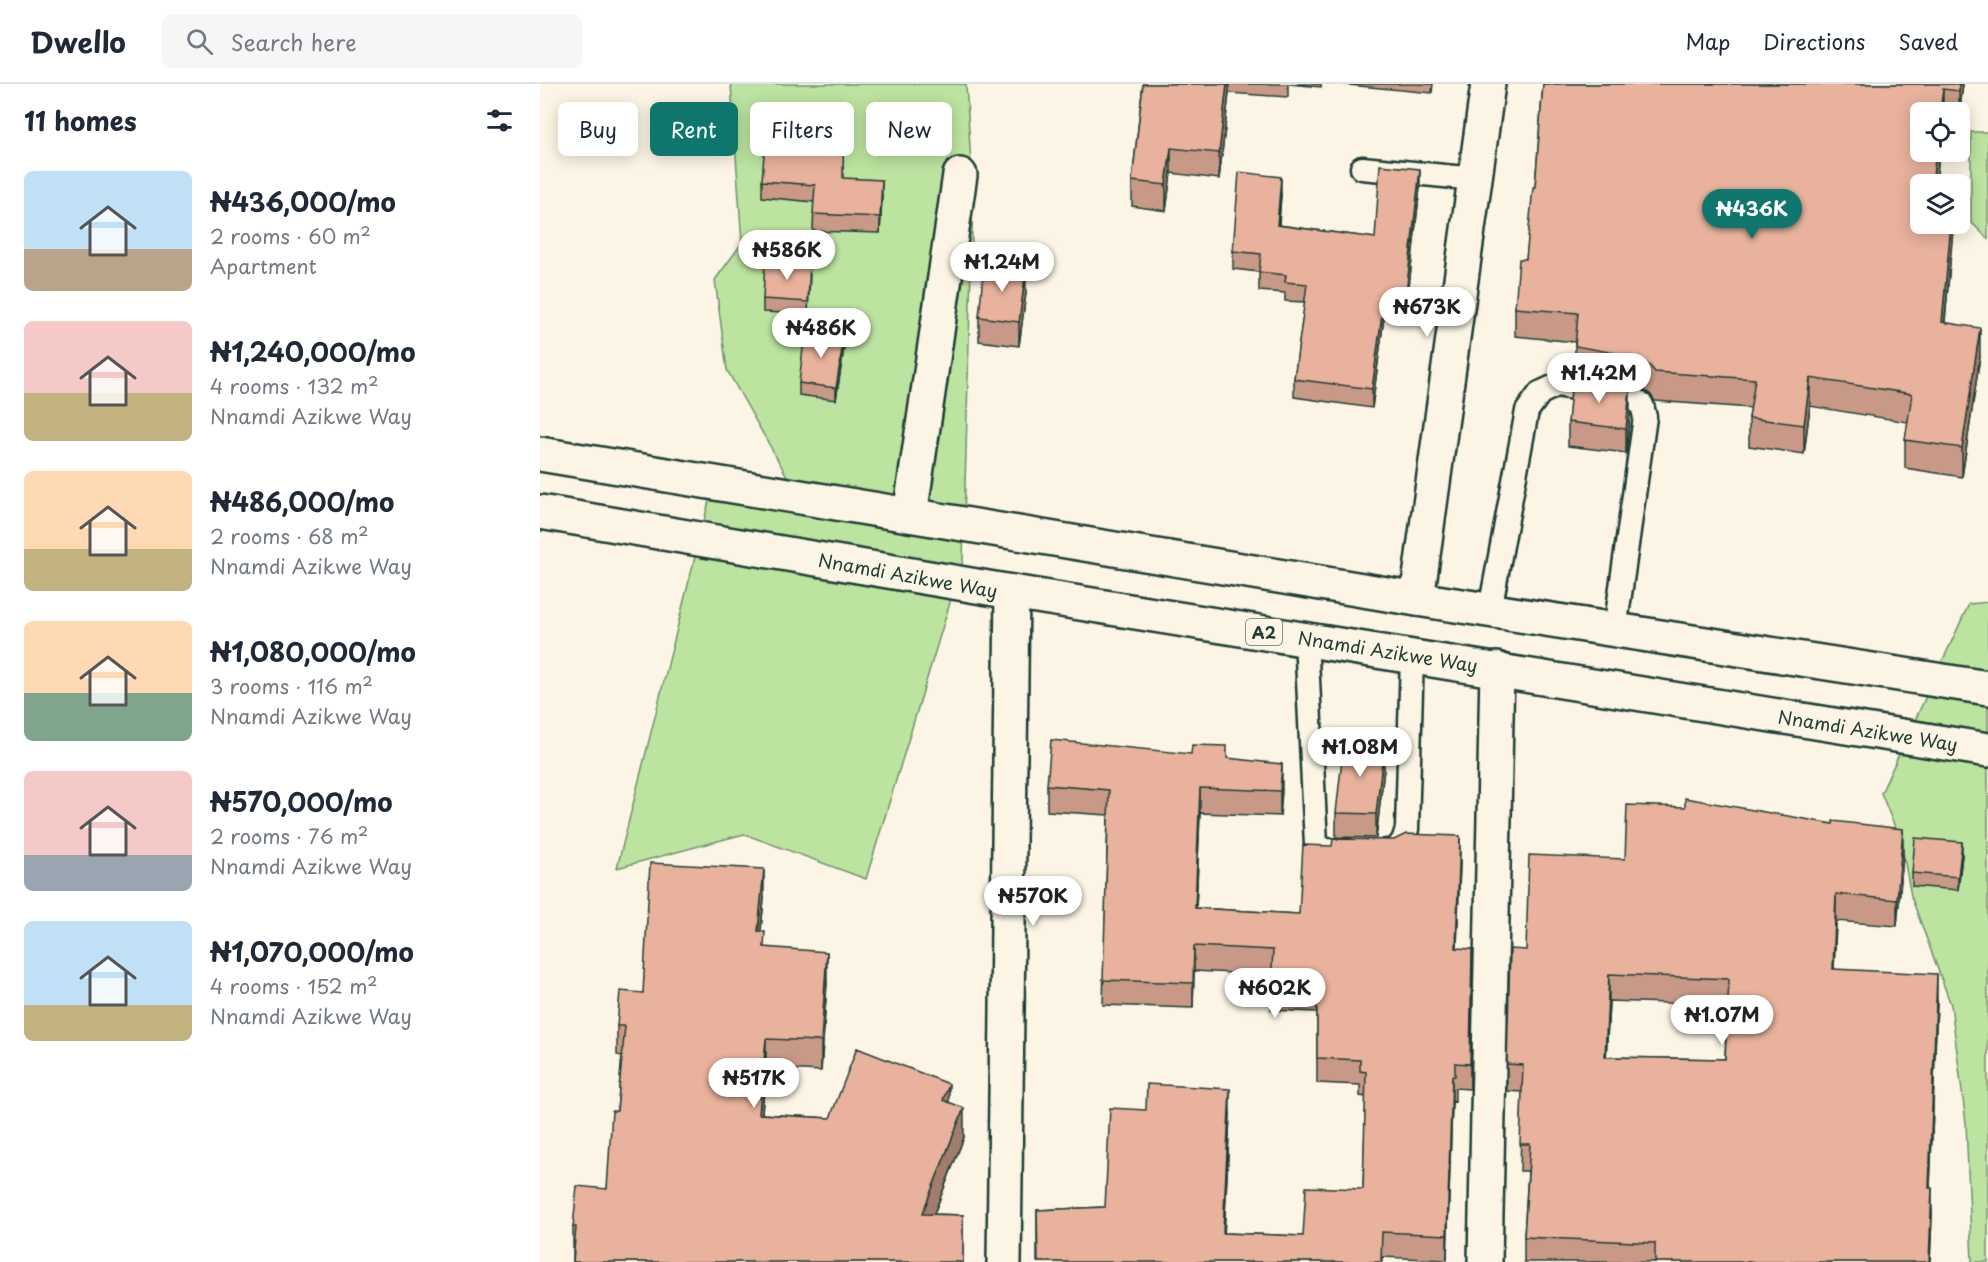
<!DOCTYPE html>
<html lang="en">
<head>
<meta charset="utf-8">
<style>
	body { margin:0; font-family:"Playpen Sans",sans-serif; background:#f6f6f7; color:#1f2937; height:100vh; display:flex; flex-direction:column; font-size:22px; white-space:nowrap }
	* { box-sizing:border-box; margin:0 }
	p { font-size:20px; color:#747a83 }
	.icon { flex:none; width:33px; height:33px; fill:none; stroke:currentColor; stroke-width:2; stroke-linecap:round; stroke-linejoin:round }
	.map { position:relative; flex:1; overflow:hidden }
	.drawer { display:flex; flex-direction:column; background:#fff; width:540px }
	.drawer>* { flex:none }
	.banner { position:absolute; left:18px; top:18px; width:570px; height:54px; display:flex; gap:12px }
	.buttons { position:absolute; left:1370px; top:18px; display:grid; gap:12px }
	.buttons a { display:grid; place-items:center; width:60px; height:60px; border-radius:9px; background:#fff; box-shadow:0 3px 15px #0003; font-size:30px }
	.price { position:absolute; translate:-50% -51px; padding:0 14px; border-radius:21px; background:#fff; color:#222; font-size:20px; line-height:39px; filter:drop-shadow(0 2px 3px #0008) }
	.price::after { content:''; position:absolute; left:50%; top:36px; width:18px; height:14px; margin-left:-9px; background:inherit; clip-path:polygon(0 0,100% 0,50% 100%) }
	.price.on { background:#0f766e; color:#fff }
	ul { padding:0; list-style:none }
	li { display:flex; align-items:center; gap:18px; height:150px; padding:0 24px }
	li span { display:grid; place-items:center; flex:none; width:168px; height:120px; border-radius:9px; color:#555 }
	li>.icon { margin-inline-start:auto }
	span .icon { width:72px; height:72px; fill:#fffc; stroke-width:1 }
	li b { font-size:26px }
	h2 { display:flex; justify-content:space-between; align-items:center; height:72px; padding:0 24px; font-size:26px }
	.pill { padding:0 21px; border-radius:9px; background:#fff; box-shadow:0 3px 15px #0003; font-size:21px; line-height:54px }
	.pill.on { background:#0f766e; color:#fff }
	header { display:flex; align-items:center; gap:36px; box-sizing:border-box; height:84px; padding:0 30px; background:#fff; border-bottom:2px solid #e0e1e3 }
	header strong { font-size:28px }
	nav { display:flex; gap:33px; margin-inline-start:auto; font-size:21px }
	.search { width:420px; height:54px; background:#f6f6f7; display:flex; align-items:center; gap:15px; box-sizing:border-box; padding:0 21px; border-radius:9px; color:#747a83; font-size:22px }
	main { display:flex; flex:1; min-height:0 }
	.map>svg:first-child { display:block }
	.green { fill:#bce39f; stroke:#6e906a; stroke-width:1.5 }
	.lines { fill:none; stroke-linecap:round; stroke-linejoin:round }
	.service-casing { stroke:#1f3d34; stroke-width:27 }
	.minor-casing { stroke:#1f3d34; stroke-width:38 }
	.trunk-casing { stroke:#1f3d34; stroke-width:38 }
	.service { stroke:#fcf5e5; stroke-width:22 }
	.minor { stroke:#fcf5e5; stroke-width:33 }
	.trunk { stroke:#fcf5e5; stroke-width:33 }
	.wall { fill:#c89986; stroke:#1f3d34; stroke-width:1.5; fill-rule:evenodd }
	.shaded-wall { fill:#a27d6d; stroke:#1f3d34; stroke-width:1.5 }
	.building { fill:#e8b29c; stroke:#1f3d34; stroke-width:1.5; fill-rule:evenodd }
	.labels { text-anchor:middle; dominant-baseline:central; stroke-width:4.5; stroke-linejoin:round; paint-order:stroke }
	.shield { fill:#fcf5e5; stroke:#617469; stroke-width:1.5 }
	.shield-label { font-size:16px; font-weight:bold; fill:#1f3d34 }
	.street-label { font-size:18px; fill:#1f3d34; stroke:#fcf5e5 }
</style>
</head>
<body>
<header>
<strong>Dwello</strong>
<div class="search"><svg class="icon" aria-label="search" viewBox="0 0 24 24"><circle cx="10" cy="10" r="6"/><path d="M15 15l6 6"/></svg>Search here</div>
<nav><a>Map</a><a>Directions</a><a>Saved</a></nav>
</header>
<main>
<section class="drawer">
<h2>11 homes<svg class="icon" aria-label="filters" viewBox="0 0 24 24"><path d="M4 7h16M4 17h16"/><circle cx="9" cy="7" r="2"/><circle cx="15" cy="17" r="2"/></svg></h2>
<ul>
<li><span style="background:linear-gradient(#bfe0f5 65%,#b9a48a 0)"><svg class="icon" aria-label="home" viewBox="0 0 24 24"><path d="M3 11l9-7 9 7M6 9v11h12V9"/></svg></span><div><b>₦436,000/mo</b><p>2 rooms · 60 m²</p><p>Apartment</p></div></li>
<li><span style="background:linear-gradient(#f6c9c9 60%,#c2b280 0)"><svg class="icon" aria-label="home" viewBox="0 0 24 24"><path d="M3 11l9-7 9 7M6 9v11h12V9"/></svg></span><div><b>₦1,240,000/mo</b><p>4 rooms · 132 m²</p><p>Nnamdi Azikwe Way</p></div></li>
<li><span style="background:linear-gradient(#ffd9b3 65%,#c2b280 0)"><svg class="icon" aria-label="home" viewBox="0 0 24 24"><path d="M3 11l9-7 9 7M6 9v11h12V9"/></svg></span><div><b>₦486,000/mo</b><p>2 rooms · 68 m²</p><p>Nnamdi Azikwe Way</p></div></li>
<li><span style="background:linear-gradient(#ffd9b3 60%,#7fa58c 0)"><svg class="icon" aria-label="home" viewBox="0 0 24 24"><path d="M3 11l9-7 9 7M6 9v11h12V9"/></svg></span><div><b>₦1,080,000/mo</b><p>3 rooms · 116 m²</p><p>Nnamdi Azikwe Way</p></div></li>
<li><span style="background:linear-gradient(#f6c9c9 70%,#9aa5b1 0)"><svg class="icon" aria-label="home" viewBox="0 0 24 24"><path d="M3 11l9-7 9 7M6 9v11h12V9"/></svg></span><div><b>₦570,000/mo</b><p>2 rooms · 76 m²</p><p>Nnamdi Azikwe Way</p></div></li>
<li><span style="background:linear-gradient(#bfe0f5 70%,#c2b280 0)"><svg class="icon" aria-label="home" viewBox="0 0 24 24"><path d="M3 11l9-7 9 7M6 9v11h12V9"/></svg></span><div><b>₦1,070,000/mo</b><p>4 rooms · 152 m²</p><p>Nnamdi Azikwe Way</p></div></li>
</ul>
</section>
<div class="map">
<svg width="1448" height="1178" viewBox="0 0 1448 1178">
	<rect width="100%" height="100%" fill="#fcf5e5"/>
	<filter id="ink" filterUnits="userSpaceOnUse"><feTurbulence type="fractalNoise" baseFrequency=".0167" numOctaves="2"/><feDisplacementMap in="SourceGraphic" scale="12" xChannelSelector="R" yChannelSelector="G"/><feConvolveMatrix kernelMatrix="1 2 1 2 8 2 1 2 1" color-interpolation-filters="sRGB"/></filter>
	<g filter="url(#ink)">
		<path class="green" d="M191 0H426L433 111 423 476 326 795 204 750 77 784 173 401 248 394 187 286 175 196 202 159Z
			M1431 48H1448V155L1431 138Z
			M1448 518V1178H1432L1426 1039 1411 921 1371 812 1361 758 1341 709 1429 520Z"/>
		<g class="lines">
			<g class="service-casing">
				<path id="service" d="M822 84 935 95
					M950 526 987 327 1000 309 1017 301 1094 315 1102 321 1105 333 1075 546
					M766 554 776 761 785 766 807 767
					M846 767 854 768 863 757 867 745 872 571"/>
			</g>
			<g class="minor-casing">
				<path id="minor" d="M370 431 420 91
					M877 515 948 0
					M464 1178 472 508
					M945 1178 957 585"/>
			</g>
			<g class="trunk-casing">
				<path id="trunk" d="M0 370 877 515 1448 604
					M0 428 472 508 1448 666"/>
			</g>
			<use href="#service" class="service"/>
			<use href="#minor" class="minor"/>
			<use href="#trunk" class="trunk"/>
		</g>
		<path class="wall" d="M603 0H781V3L748 0V13L689 9 679 95 631 89 626 127 592 122V97Z
			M798 0H893L892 9Z
			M1003 0H1423L1419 32V28H1380L1399 68 1396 100H1380L1413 140 1405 239 1440 272 1422 393 1365 384V356L1368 338 1270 322 1264 370 1209 362V334L1211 324 1115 317 1110 310 1097 302 1035 291V258L975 252V224L986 175 995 103Z
			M303 94 342 112 340 149 273 147 274 118 222 113V97Z
			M880 103 866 229 845 226 832 324 754 313V295L765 218 745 217V209L719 207V188L693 185V167L741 111 739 141 835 154Z
			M270 191 268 230 223 228V215Z
			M486 209 479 262 439 257V233Z
			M304 264 296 316 259 311V299Z
			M1090 329 1086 369 1028 362V338Z
			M651 670 687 674 742 705 740 732 660 729 656 824 759 830 920 777 917 864 932 890 930 1005 915 1004V1018L912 1017 907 1176 842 1173V1178H497V1126L565 1123 690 1030 684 1149 763 1152 823 1105 826 1013 820 1012V1001L777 999V928L731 926 732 891 654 887 653 924 563 921 568 731 507 727V701Z
			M844 685 836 754 796 753V729Z
			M1363 771 1357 842 1296 837 1294 885 1397 916 1390 1104 1392 1131 1390 1178H984V1153L988 1087H980L982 1008 967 1007V980L986 866 1085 775ZM1069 917 1187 921 1185 975 1066 973Z
			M1422 771 1418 806 1372 802V789Z
			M224 814 221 847 225 863 287 898 281 987 226 984 222 1030 290 1034 409 1018 424 1053 394 1130 423 1131V1178H33V1143L67 1105 77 1027 82 972 77 971V942L103 909Z"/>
		<path class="shaded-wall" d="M687 0H689V9L679 95V69Z
			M1419 0H1423L1419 32Z
			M1403 5V28H1400Z
			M631 64V89L626 127V101Z
			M1396 68H1399L1396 100H1392Z
			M880 85V103L866 229V210Z
			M741 93V111L737 159V141Z
			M342 96V112L340 149V133Z
			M1411 140H1413V147L1402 267V238Z
			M486 186V209L479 262V238Z
			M845 208V226L832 324V305Z
			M1440 244V272L1422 393V364Z
			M304 252V264L296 316V304Z
			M1270 294V322L1264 370V341Z
			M1090 305V329L1086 369V345Z
			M844 661V685L836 754V730Z
			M742 680V705L740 732V707Z
			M660 704V729L655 849V824Z
			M1363 745V771L1357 842V816Z
			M920 752V777L916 889V864Z
			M1422 758V771L1418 806V793Z
			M224 785V814L218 877V847Z
			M1296 810V837L1293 911V885Z
			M654 862V887L653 924V899Z
			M932 865V890L930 1005V980Z
			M287 868V898L281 987V957Z
			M1069 890V917L1065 1000V973Z
			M1397 890V916L1389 1131V1104Z
			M226 955V984L219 1060V1030Z
			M912 992V1017L907 1176V1151Z
			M409 1000V1030L403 1016Z
			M690 1005V1030L683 1175V1149Z
			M424 1024V1053L382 1160V1130Z
			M1392 1104V1131L1390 1178H1389Z"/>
		<path class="building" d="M603 0H687L679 69 631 64 626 101 592 97Z
			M1003 0H1419V7L1403 5 1400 28H1380V68H1396L1392 100H1380V140H1411L1402 238 1440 244 1422 364 1365 356 1372 310 1270 294 1264 341 1209 334 1215 295 1115 288 1110 282 1097 273 1035 262 1038 229 975 224 979 175H986L993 103H995Z
			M255 21 304 23 303 94 342 96 340 133 273 130 275 101 222 97 225 57 254 59Z
			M840 81 880 85 866 210 845 208 832 305 754 295 767 200 745 198 746 191 719 188 721 170 693 167 699 88 741 93 737 141 835 154Z
			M225 176 270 178 268 218 223 215Z
			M444 180 486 186 479 238 439 233Z
			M265 247 304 252 296 304 259 299Z
			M1032 294 1090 305 1086 345 1028 338Z
			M511 656 651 670 652 661 687 662V674L742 680 740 707 660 704 655 824 759 830 763 761 792 762 793 755 854 756 866 750 920 752 916 864 932 865 930 980 915 979V992H912L907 1151 842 1148 841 1178H498L497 1126 565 1123 570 1024 606 1026 607 1000 690 1005 683 1149 763 1152 766 1103 823 1105 826 988 820 987V976L777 974V902L731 901 733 866 654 862 653 899 563 896 569 706 507 701Z
			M804 657 844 661 836 730 796 729Z
			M1145 714 1293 740V737L1363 745 1357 816 1296 810 1293 885 1397 890 1389 1104H1392L1389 1178H1115V1159L984 1153 990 1060H980L983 981 967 980 970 865 986 866 989 771 1085 775 1087 721 1145 723ZM1069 890 1189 895 1185 975 1065 973Z
			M1375 754 1422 758 1418 793 1372 789Z
			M110 779 224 785 218 847 225 848 224 863 287 868 281 957 226 955 219 1030 290 1034 317 964 409 1000 403 1016 424 1024 382 1130 423 1131V1178H33L36 1143H33L37 1102 67 1105 72 1027H77L85 942H77L80 907 103 909Z"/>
	</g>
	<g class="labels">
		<rect class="shield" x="706" y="535" width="36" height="26" rx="4.5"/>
		<g class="shield-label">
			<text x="724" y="548">A2</text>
		</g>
		<g class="street-label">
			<text transform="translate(368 491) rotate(10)">Nnamdi Azikwe Way</text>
			<text transform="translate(848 567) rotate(9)">Nnamdi Azikwe Way</text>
			<text transform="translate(1328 646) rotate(9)">Nnamdi Azikwe Way</text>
		</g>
	</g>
</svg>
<div class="buttons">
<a><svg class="icon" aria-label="locate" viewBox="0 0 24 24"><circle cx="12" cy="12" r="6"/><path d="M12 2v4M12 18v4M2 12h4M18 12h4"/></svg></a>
<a><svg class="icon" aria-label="layers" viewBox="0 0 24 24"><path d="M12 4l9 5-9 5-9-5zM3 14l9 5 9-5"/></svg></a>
</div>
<b class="price on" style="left:1212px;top:156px">₦436K</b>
<b class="price" style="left:247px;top:197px">₦586K</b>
<b class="price" style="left:462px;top:209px">₦1.24M</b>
<b class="price" style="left:887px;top:254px">₦673K</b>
<b class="price" style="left:281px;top:275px">₦486K</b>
<b class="price" style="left:1059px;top:320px">₦1.42M</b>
<b class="price" style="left:820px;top:694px">₦1.08M</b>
<b class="price" style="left:493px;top:843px">₦570K</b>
<b class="price" style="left:735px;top:935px">₦602K</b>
<b class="price" style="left:1182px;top:962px">₦1.07M</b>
<b class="price" style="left:214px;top:1025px">₦517K</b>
<div class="banner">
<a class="pill">Buy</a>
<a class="pill on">Rent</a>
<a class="pill">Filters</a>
<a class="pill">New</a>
</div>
</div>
</main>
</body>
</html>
